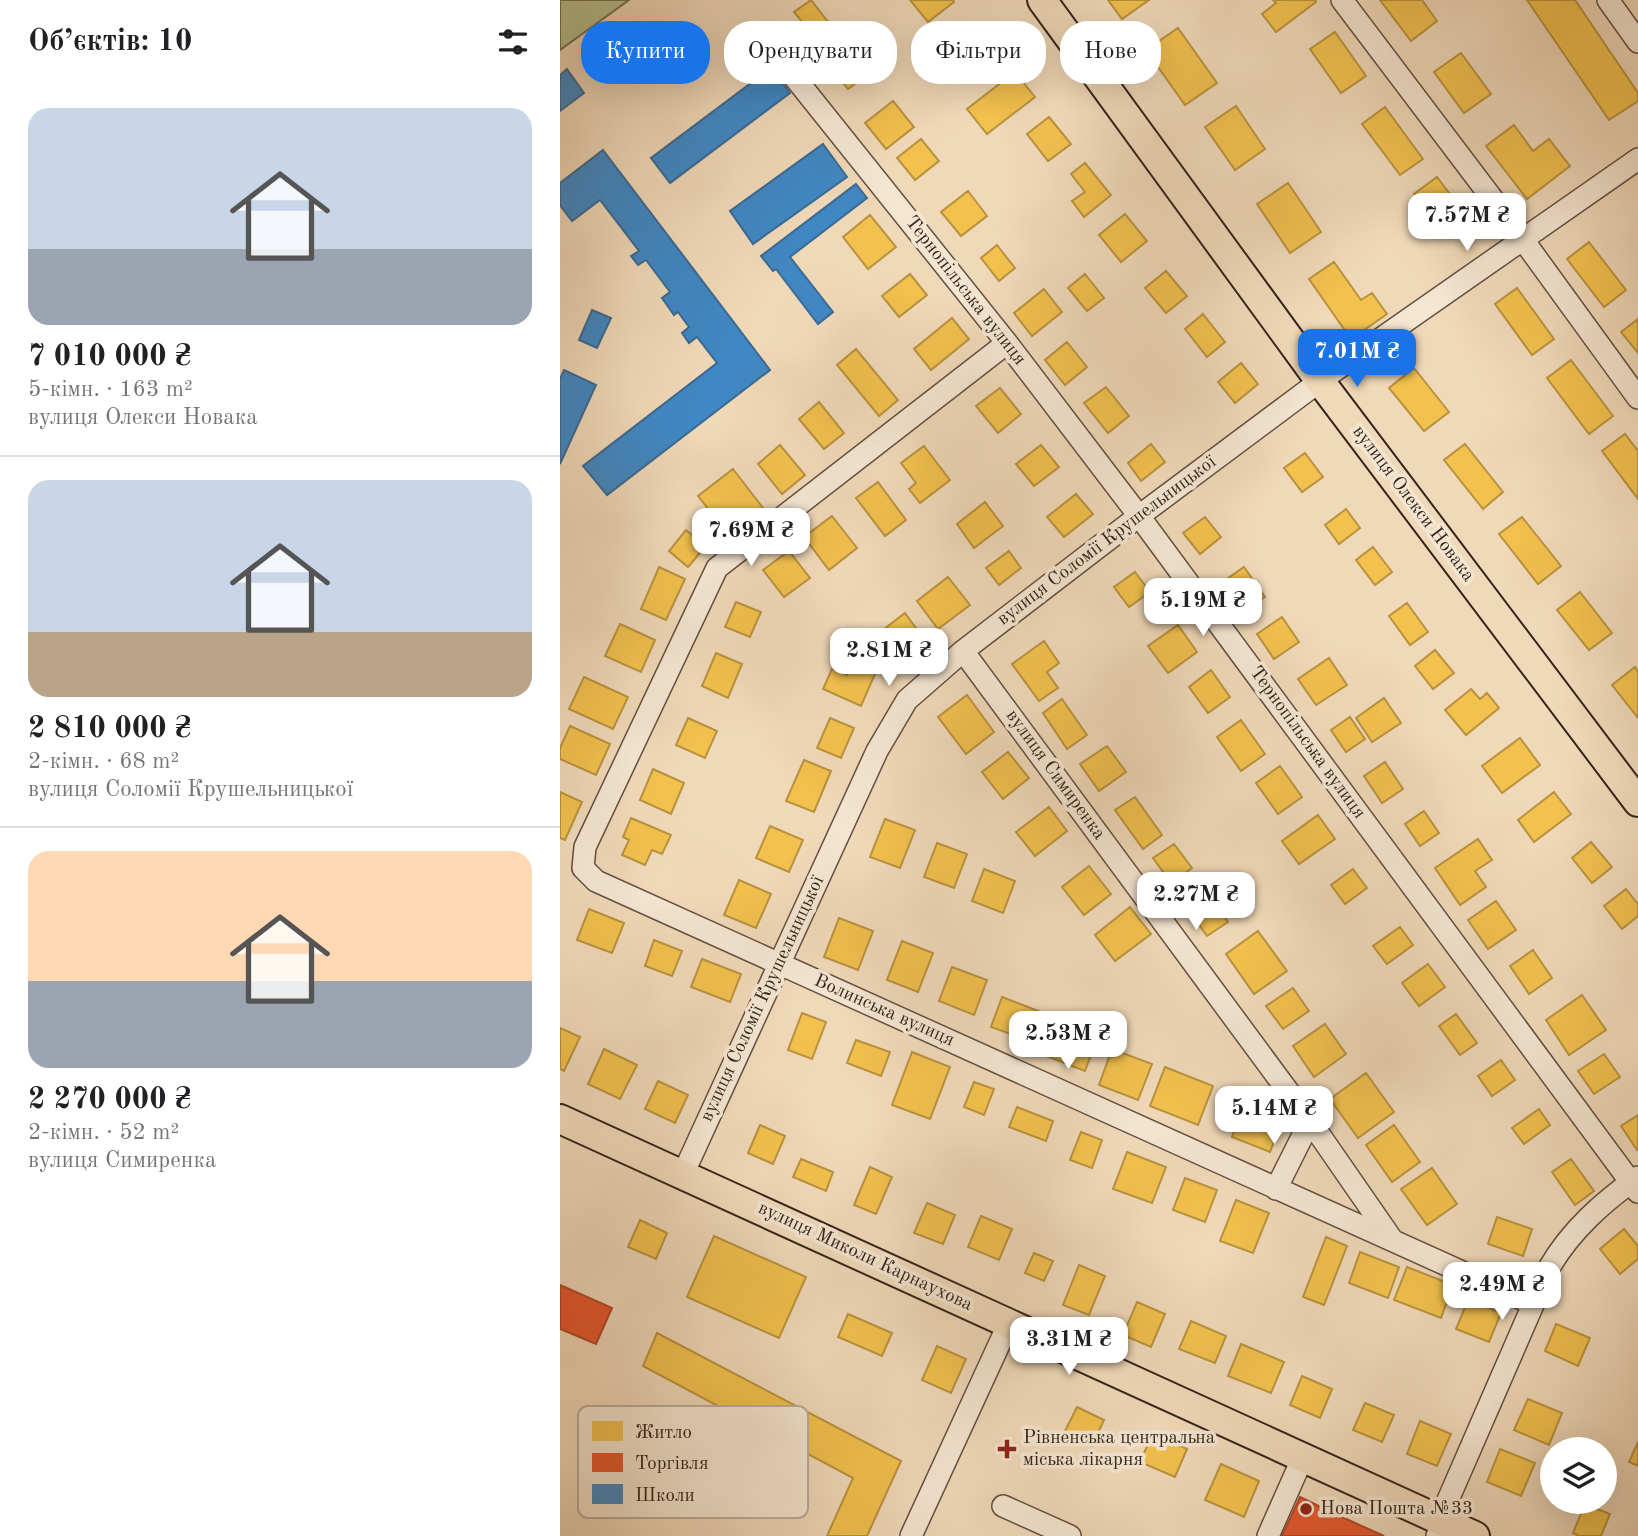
<!DOCTYPE html>
<html lang="uk">
<head>
<meta charset="utf-8">
<style>
	body { margin:0; font-family:"Old Standard TT",serif; background:#f6f6f6; color:#202124; height:100vh; display:flex; flex-direction:column; font-size:26px; white-space:nowrap }
	* { box-sizing:border-box; margin:0 }
	p { font-size:23px; color:#757577 }
	.icon { flex:none; width:38px; height:38px; fill:none; stroke:currentColor; stroke-width:2; stroke-linecap:round; stroke-linejoin:round }
	.map { position:relative; flex:1; overflow:hidden }
	.sheet { display:flex; flex-direction:column; background:#fff; width:560px }
	.sheet>* { flex:none }
	.top-card { position:absolute; left:21px; top:21px; width:665px; height:63px; display:flex; gap:14px }
	.buttons { position:absolute; left:980px; top:1437px; display:grid; gap:14px }
	.buttons a { display:grid; place-items:center; width:77px; height:77px; border-radius:50%; background:#fff; box-shadow:0 7px 28px #0002; font-size:35px }
	.price { position:absolute; translate:-50% -60px; padding:0 16px; border-radius:14px; background:#fff; color:#222; font-size:23px; line-height:46px; filter:drop-shadow(0 2px 4px #0008) }
	.price::after { content:''; position:absolute; left:50%; top:42px; width:21px; height:16px; margin-left:-10px; background:inherit; clip-path:polygon(0 0,100% 0,50% 100%) }
	.price.current { background:#1a73e8; color:#fff }
	ul { padding:0; list-style:none }
	li { display:grid; align-content:center; gap:14px; height:371px; padding:0 28px }
	li+li { border-top:2px solid #e0e0e0 }
	li span { display:grid; place-items:center; height:217px; border-radius:21px; color:#555 }
	li>.icon { margin-inline-start:auto }
	span .icon { width:126px; height:126px; fill:#fffc; stroke-width:1 }
	li b { font-size:30px }
	h2 { display:flex; justify-content:space-between; align-items:center; height:84px; padding:0 28px; font-size:30px }
	.pill { padding:0 24px; border-radius:28px; background:#fff; box-shadow:0 7px 28px #0002; font-size:24px; line-height:63px }
	.pill.current { background:#1a73e8; color:#fff }
	main { display:flex; flex:1; min-height:0 }
	.map>svg:first-child { display:block }
	.green { fill:#b8bf90; stroke:#767155; stroke-width:2 }
	.homes { fill:#f2c14e; stroke:#b9923e; stroke-width:2 }
	.shops { fill:#e4572e; stroke:#af4728; stroke-width:2 }
	.schools { fill:#3f88c5; stroke:#3c6a92; stroke-width:2 }
	.lines { fill:none; stroke-linecap:round; stroke-linejoin:round }
	.minor-casing { stroke:#635042; stroke-width:24 }
	.major-casing { stroke:#34231a; stroke-width:32 }
	.minor { stroke:#f5e6d2; stroke-width:21 }
	.major { stroke:#f0d9b9; stroke-width:28 }
	.poi-dot { fill:#8f2418; stroke:#f5e6d2; stroke-width:2.5 }
	.labels { text-anchor:middle; dominant-baseline:central; stroke-width:7; stroke-linejoin:round; paint-order:stroke }
	.street-label { font-size:19px; fill:#34231a; stroke:#f5e6d2 }
	.poi-label { font-size:19px; fill:#34231a; stroke:#f5e6d2; text-anchor:start }
	.key { fill:#f5e6d2; stroke:#bbac9b; stroke-width:2 }
	.key-label { font-size:19px; fill:#34231a }
</style>
</head>
<body>
<main>
<section class="sheet">
<h2>Об’єктів: 10<svg class="icon" aria-label="filters" viewBox="0 0 24 24"><path d="M4 7h16M4 17h16"/><circle cx="9" cy="7" r="2"/><circle cx="15" cy="17" r="2"/></svg></h2>
<ul>
<li><span style="background:linear-gradient(#c9d6e8 65%,#9aa5b1 0)"><svg class="icon" aria-label="home" viewBox="0 0 24 24"><path d="M3 11l9-7 9 7M6 9v11h12V9"/></svg></span><div><b>7 010 000 ₴</b><p>5-кімн. · 163 m²</p><p>вулиця Олекси Новака</p></div></li>
<li><span style="background:linear-gradient(#c9d6e8 70%,#b9a48a 0)"><svg class="icon" aria-label="home" viewBox="0 0 24 24"><path d="M3 11l9-7 9 7M6 9v11h12V9"/></svg></span><div><b>2 810 000 ₴</b><p>2-кімн. · 68 m²</p><p>вулиця Соломії Крушельницької</p></div></li>
<li><span style="background:linear-gradient(#ffd9b3 60%,#9aa5b1 0)"><svg class="icon" aria-label="home" viewBox="0 0 24 24"><path d="M3 11l9-7 9 7M6 9v11h12V9"/></svg></span><div><b>2 270 000 ₴</b><p>2-кімн. · 52 m²</p><p>вулиця Симиренка</p></div></li>
</ul>
</section>
<div class="map">
<svg width="1078" height="1536" viewBox="0 0 1078 1536">
	<rect width="100%" height="100%" fill="#f0d9b9"/>
	<filter id="stains"><feTurbulence type="fractalNoise" baseFrequency=".00286" numOctaves="4"/><feColorMatrix values="0 0 0 0 .2 0 0 0 0 .09 0 0 0 0 .02 0 0 0 .5 -.17"/></filter>
	<radialGradient id="worn" r=".72"><stop offset=".6" stop-color="#630" stop-opacity="0"/><stop offset="1" stop-color="#630" stop-opacity=".3"/></radialGradient>
	<path class="green" d="M0 0H69L0 50Z"/>
	<path class="homes" d="M251 0 272 27 256 39 234 12Z
		M350 0H393L394 2 368 22Z
		M548 0H589L562 19Z
		M713 0H755L756 2 716 32 702 14 716 3Z
		M820 0H862L877 21 851 41Z
		M967 0H1015L1078 93V101L1049 120Z
		M424 28 444 53 414 77 394 52Z
		M618 28 657 83 625 105 586 50Z
		M775 32 806 76 781 93 750 49Z
		M305 42 315 54 298 68 304 77 288 89 269 65 284 52 287 56Z
		M901 53 931 94 904 113 874 72Z
		M455 72 475 97 427 134 407 109Z
		M333 101 354 127 326 149 305 123Z
		M676 106 705 149 675 170 645 127Z
		M825 107 863 159 840 175 802 124Z
		M489 117 511 144 488 161 467 134Z
		M954 125 973 151 989 139 1010 166 967 199 926 146Z
		M361 139 379 161 355 180 337 158Z
		M525 163 551 195 524 217 512 201 525 192 511 174Z
		M877 177 908 218 885 234 854 194Z
		M728 183 761 232 730 253 697 204Z
		M408 191 427 216 401 236 381 212Z
		M565 214 587 241 561 262 539 235Z
		M310 215 336 247 308 269 283 237Z
		M1029 242 1066 290 1044 307 1007 259Z
		M437 245 455 268 439 281 421 258Z
		M774 262 801 300 812 293 827 314 791 339 749 279Z
		M606 271 627 296 606 313 585 288Z
		M350 274 367 295 339 317 322 296Z
		M525 274 544 298 527 311 508 288Z
		M957 288 994 339 972 355 935 304Z
		M484 289 502 312 472 336 454 313Z
		M643 314 665 342 647 357 625 329Z
		M392 318 409 339 371 370 354 349Z
		M1078 319V353L1061 332Z
		M507 342 527 367 505 385 485 360Z
		M296 349 338 400 319 416 277 365Z
		M1011 360 1053 416 1029 434 987 378Z
		M681 363 698 384 675 403 658 382Z
		M854 368 889 412 864 431 829 388Z
		M546 387 569 416 548 433 524 403Z
		M440 388 461 414 438 433 416 406Z
		M259 402 284 433 264 449 239 419Z
		M1065 434 1078 451V499L1042 451Z
		M591 444 605 462 581 481 568 463Z
		M905 444 943 492 923 509 884 460Z
		M220 445 245 475 222 494 198 464Z
		M481 445 499 467 474 486 456 464Z
		M364 446 390 480 360 503 349 489 356 483 341 463Z
		M745 453 763 477 742 492 724 468Z
		M173 469 203 508 168 534 138 496Z
		M318 482 346 520 325 536 296 498Z
		M516 494 533 514 504 537 487 517Z
		M425 502 443 526 414 548 397 524Z
		M786 509 800 528 779 544 765 525Z
		M272 516 297 548 269 570 244 537Z
		M645 517 661 537 640 554 623 533Z
		M962 517 1001 566 978 584 939 534Z
		M126 530 146 546 128 567 109 551Z
		M813 547 832 572 815 585 796 560Z
		M229 551 250 578 224 597 203 570Z
		M449 551 461 568 439 585 426 568Z
		M99 567 125 579 106 620 81 609Z
		M684 567 705 597 675 618 654 588Z
		M575 572 590 592 569 607 554 587Z
		M388 577 410 605 378 629 357 601Z
		M1020 592 1052 633 1029 650 997 610Z
		M176 602 201 612 190 637 165 627Z
		M847 603 868 632 850 645 829 616Z
		M345 613 367 643 342 662 319 633Z
		M722 617 739 642 714 659 697 634Z
		M60 624 95 640 81 672 45 656Z
		M618 625 637 652 608 673 588 646Z
		M484 641 499 663 487 672 498 688 479 701 452 664Z
		M875 650 894 673 873 689 855 666Z
		M156 653 182 664 168 698 142 686Z
		M294 657 318 667 301 706 263 689 272 669 287 675Z
		M769 658 787 685 756 705 738 679Z
		M1075 667 1078 672V718L1052 685Z
		M651 670 670 697 648 713 629 687Z
		M24 677 68 697 53 729 9 709Z
		M911 689 920 699 927 693 939 708 906 735 885 710Z
		M407 695 434 732 406 754 378 717Z
		M824 698 841 723 812 742 796 718Z
		M502 699 527 735 507 749 483 713Z
		M790 717 805 739 786 752 771 730Z
		M128 718 157 731 145 758 116 745Z
		M270 718 294 728 281 758 257 748Z
		M681 720 705 754 681 771 657 737Z
		M10 726 50 744 36 775 0 759V748Z
		M960 738 980 765 942 793 922 766Z
		M547 746 566 772 539 791 520 764Z
		M448 752 469 778 443 799 422 772Z
		M244 760 271 771 254 812 226 801Z
		M825 762 843 789 822 803 804 776Z
		M720 766 742 797 718 814 696 783Z
		M93 769 124 783 111 814 80 800Z
		M0 792 22 802 5 840 0 838Z
		M994 792 1011 814 974 842 958 820Z
		M575 797 602 835 583 849 555 810Z
		M489 807 507 831 475 856 456 832Z
		M864 811 879 833 860 846 845 824Z
		M758 815 775 839 739 864 722 841Z
		M71 818 111 835 102 854 92 850 85 865 62 855 69 840 63 837Z
		M325 819 355 830 340 868 310 857Z
		M210 826 243 840 229 872 196 858Z
		M918 839 932 860 915 871 926 887 900 905 875 868Z
		M1031 842 1052 867 1032 883 1012 858Z
		M377 843 407 854 394 888 364 877Z
		M614 844 632 868 611 883 593 858Z
		M529 866 551 894 524 915 502 887Z
		M424 869 455 881 443 913 412 901Z
		M793 869 807 888 785 904 771 885Z
		M179 880 211 894 196 928 164 915Z
		M655 886 664 899 656 905 668 922 647 936 626 906Z
		M1066 889 1078 904V916L1062 929 1044 906Z
		M936 901 956 930 928 949 908 920Z
		M570 907 591 934 555 961 535 935Z
		M29 909 64 923 52 953 17 940Z
		M279 918 313 931 298 970 264 957Z
		M840 927 853 945 827 964 813 946Z
		M698 931 727 971 694 994 666 954Z
		M94 940 122 951 112 976 85 966Z
		M342 941 373 953 358 992 327 980Z
		M973 950 992 978 969 994 950 966Z
		M142 959 181 974 170 1002 131 987Z
		M868 964 885 987 859 1006 842 983Z
		M392 967 427 980 414 1015 379 1001Z
		M733 988 749 1011 723 1029 706 1006Z
		M1022 995 1046 1030 1009 1055 986 1020Z
		M442 997 481 1012 470 1041 431 1027Z
		M242 1013 266 1022 252 1059 228 1050Z
		M896 1014 917 1043 900 1055 879 1026Z
		M765 1024 786 1054 754 1077 733 1046Z
		M497 1027 536 1042 525 1071 486 1056Z
		M0 1028 20 1037 4 1071 0 1069Z
		M296 1040 330 1052 321 1076 287 1063Z
		M44 1049 77 1065 60 1099 28 1084Z
		M552 1049 592 1064 578 1100 539 1085Z
		M352 1052 390 1067 370 1119 332 1105Z
		M1044 1054 1060 1077 1034 1094 1018 1071Z
		M941 1060 955 1080 932 1096 918 1076Z
		M605 1067 653 1086 638 1125 590 1106Z
		M806 1073 834 1112 798 1138 770 1099Z
		M98 1081 128 1095 115 1123 85 1109Z
		M414 1082 434 1089 424 1115 404 1107Z
		M688 1094 727 1109 710 1152 672 1137Z
		M457 1107 493 1121 486 1141 449 1127Z
		M979 1109 990 1125 964 1144 952 1128Z
		M1078 1115V1149L1077 1150 1061 1126Z
		M200 1125 225 1136 213 1164 188 1153Z
		M834 1125 860 1162 832 1182 806 1145Z
		M521 1132 542 1140 532 1168 510 1160Z
		M567 1152 606 1167 592 1203 553 1189Z
		M241 1159 273 1172 266 1191 233 1177Z
		M1011 1159 1034 1191 1015 1205 992 1172Z
		M310 1167 332 1177 316 1214 294 1205Z
		M872 1168 897 1204 867 1225 841 1189Z
		M625 1178 657 1190 645 1222 613 1210Z
		M676 1200 709 1213 693 1253 660 1241Z
		M367 1203 395 1215 383 1244 354 1233Z
		M421 1216 452 1229 439 1260 408 1247Z
		M937 1217 972 1229 963 1256 928 1244Z
		M80 1220 107 1233 96 1259 68 1247Z
		M1064 1229 1078 1246V1259L1060 1274 1040 1249Z
		M154 1236 246 1277 219 1338 127 1297Z
		M766 1237 787 1246 764 1305 743 1297Z
		M800 1252 839 1267 828 1298 789 1283Z
		M474 1253 493 1261 484 1281 465 1273Z
		M519 1265 545 1276 529 1315 503 1305Z
		M847 1267 893 1285 881 1318 834 1300Z
		M908 1300 941 1313 929 1342 896 1329Z
		M577 1302 605 1314 591 1347 563 1335Z
		M288 1314 332 1333 322 1356 278 1337Z
		M631 1321 666 1336 655 1363 619 1349Z
		M996 1324 1030 1338 1018 1366 985 1351Z
		M97 1333 341 1461 307 1536H267L293 1478 83 1366Z
		M681 1344 724 1362 711 1393 668 1376Z
		M377 1346 406 1359 391 1393 362 1380Z
		M742 1376 772 1389 760 1418 730 1405Z
		M968 1399 1002 1413 989 1445 954 1430Z
		M805 1403 834 1415 822 1442 793 1430Z
		M517 1407 544 1420 532 1446 504 1433Z
		M860 1421 891 1434 877 1466 847 1454Z
		M593 1433 627 1449 615 1477 580 1462Z
		M1078 1442V1466L1069 1462Z
		M940 1449 975 1463 961 1496 927 1482Z
		M661 1464 699 1481 684 1517 645 1500Z
		M1025 1504 1050 1514 1041 1536H1019L1013 1533Z"/>
	<path class="shops" d="M0 1285 52 1308 36 1344 0 1329Z
		M740 1497 773 1513 824 1536H722Z"/>
	<path class="schools" d="M211 68 230 93 110 183 91 158Z
		M7 69 24 93 0 111V75Z
		M263 144 287 177 193 244 170 211Z
		M43 150 210 370 47 495 23 466 157 363 137 337 129 343 122 333 129 327 118 312 114 315 102 298 110 292 86 260 78 265 71 256 79 251 40 200 12 221 0 205V183Z
		M296 184 307 198 230 257 273 312 258 324 216 269 213 271 201 256Z
		M32 310 51 318 37 348 19 340Z
		M4 370 36 385 0 464V379Z"/>
	<g class="lines">
		<g class="minor-casing">
			<path id="minor" d="M782 0 953 226 1078 398
				M1048 0 1078 42
				M227 68 447 343 579 516 1078 1192
				M447 343 157 568 25 847 23 868 36 881 973 1304
				M403 651 750 1121 831 1238
				M123 1174 317 751 347 700 403 651 579 516 760 381 1078 159
				M716 1189 750 1121
				M443 1506 510 1536
				M351 1536 449 1323
				M708 1536 743 1457
				M877 1536 888 1500 989 1268C1011 1230 1043 1202 1078 1177"/>
		</g>
		<g class="major-casing">
			<path id="major" d="M482 0 760 381 1078 802
				M0 1119 915 1536"/>
		</g>
		<use href="#minor" class="minor"/>
		<use href="#major" class="major"/>
	</g>
	<g class="poi-dot">
		<path d="M443.5 1438.5h7v7h7v7h-7v7h-7v-7h-7v-7h7z"/>
		<circle cx="746" cy="1509" r="7"/>
	</g>
	<g class="labels">
		<g class="street-label">
			<text transform="translate(405 291) rotate(52)">Тернопільська вулиця</text>
			<text transform="translate(853 504) rotate(53)">вулиця Олекси Новака</text>
			<text transform="translate(547 541) rotate(-37)">вулиця Соломії Крушельницької</text>
			<text transform="translate(747 743) rotate(54)">Тернопільська вулиця</text>
			<text transform="translate(495 775) rotate(54)">вулиця Симиренка</text>
			<text transform="translate(203 999) rotate(-65)">вулиця Соломії Крушельницької</text>
			<text transform="translate(324 1011) rotate(24)">Волинська вулиця</text>
			<text transform="translate(305 1257) rotate(25)">вулиця Миколи Карнаухова</text>
		</g>
		<g class="poi-label">
			<text x="463" y="1438">Рівненська центральна<tspan x="463" dy="22">міська лікарня</tspan></text>
			<text x="760" y="1509">Нова Пошта №33</text>
		</g>
	</g>
	<rect x="18" y="1406" width="230" height="112" rx="10" class="key"/>
	<rect x="32" y="1421" width="31" height="20" fill="#f2c14e"/>
	<rect x="32" y="1453" width="31" height="19" fill="#e4572e"/>
	<rect x="32" y="1484" width="31" height="20" fill="#3f88c5"/>
	<g class="key-label">
		<text x="75" y="1438">Житло</text>
		<text x="75" y="1469">Торгівля</text>
		<text x="75" y="1501">Школи</text>
	</g>
	<rect width="100%" height="100%" filter="url(#stains)"/>
	<rect width="100%" height="100%" fill="url(#worn)"/>
</svg>
<div class="buttons">
<a><svg class="icon" aria-label="layers" viewBox="0 0 24 24"><path d="M12 4l9 5-9 5-9-5zM3 14l9 5 9-5"/></svg></a>
</div>
<b class="price" style="left:907px;top:253px">7.57M ₴</b>
<b class="price current" style="left:797px;top:389px">7.01M ₴</b>
<b class="price" style="left:191px;top:568px">7.69M ₴</b>
<b class="price" style="left:643px;top:638px">5.19M ₴</b>
<b class="price" style="left:329px;top:688px">2.81M ₴</b>
<b class="price" style="left:636px;top:932px">2.27M ₴</b>
<b class="price" style="left:508px;top:1071px">2.53M ₴</b>
<b class="price" style="left:714px;top:1146px">5.14M ₴</b>
<b class="price" style="left:942px;top:1322px">2.49M ₴</b>
<b class="price" style="left:509px;top:1377px">3.31M ₴</b>
<div class="top-card">
<a class="pill current">Купити</a>
<a class="pill">Орендувати</a>
<a class="pill">Фільтри</a>
<a class="pill">Нове</a>
</div>
</div>
</main>
</body>
</html>
